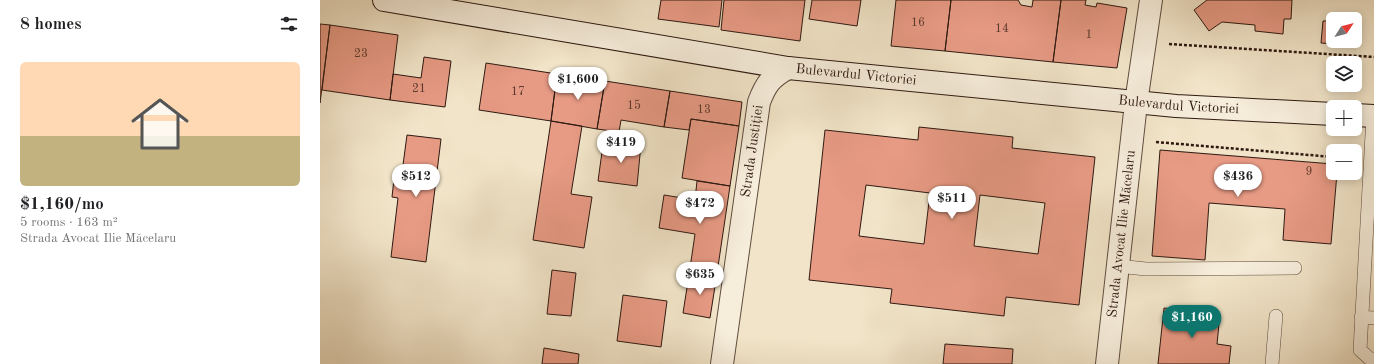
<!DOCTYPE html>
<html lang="en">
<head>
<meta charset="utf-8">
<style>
	body { margin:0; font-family:"Old Standard TT",serif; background:#f6f6f6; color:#202124; height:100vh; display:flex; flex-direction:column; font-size:15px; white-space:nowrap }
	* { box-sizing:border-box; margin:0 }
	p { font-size:13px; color:#757577 }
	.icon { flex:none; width:22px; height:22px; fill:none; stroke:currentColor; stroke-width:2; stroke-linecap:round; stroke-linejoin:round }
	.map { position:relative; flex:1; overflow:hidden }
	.side { display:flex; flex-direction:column; background:#fff; width:320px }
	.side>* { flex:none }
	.needle { width:26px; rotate:54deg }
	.buttons { position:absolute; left:1006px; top:12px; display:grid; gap:8px }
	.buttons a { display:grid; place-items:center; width:36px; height:36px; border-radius:6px; background:#fff; box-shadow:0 2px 10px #0003; font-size:20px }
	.price { position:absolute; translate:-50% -34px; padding:0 9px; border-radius:14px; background:#fff; color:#222; font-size:13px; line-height:26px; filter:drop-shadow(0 1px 2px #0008) }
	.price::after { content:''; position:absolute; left:50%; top:24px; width:12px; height:9px; margin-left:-6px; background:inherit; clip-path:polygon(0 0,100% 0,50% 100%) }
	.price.on { background:#0f766e; color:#fff }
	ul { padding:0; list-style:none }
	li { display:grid; align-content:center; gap:8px; height:212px; padding:0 20px }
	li+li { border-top:1px solid #e0e0e0 }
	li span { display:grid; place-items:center; height:124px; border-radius:6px; color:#555 }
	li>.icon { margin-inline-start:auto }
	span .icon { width:72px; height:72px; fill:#fffc; stroke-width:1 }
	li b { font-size:17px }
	h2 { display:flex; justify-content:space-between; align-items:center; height:48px; padding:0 20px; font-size:17px }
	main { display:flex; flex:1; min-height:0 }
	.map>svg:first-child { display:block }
	.building { fill:#e79a84; stroke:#2e1911; fill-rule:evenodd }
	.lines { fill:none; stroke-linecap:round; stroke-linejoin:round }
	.service-casing { stroke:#5f4c3f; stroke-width:14 }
	.minor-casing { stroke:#5f4c3f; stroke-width:24 }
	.tertiary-casing { stroke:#5f4c3f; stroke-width:24 }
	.secondary-casing { stroke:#2e1911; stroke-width:24 }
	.path { stroke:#2e1911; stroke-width:2.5; stroke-dasharray:3 2; stroke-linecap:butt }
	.service { stroke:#f6eddb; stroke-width:13 }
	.minor { stroke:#f6eddb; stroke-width:22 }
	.tertiary { stroke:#f6eddb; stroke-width:22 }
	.secondary { stroke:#f6eddb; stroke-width:22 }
	.labels { text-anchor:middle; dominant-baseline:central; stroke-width:3; stroke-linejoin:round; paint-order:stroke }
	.number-label { font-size:12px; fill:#5c392e }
	.street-label { font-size:14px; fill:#2e1911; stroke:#f6eddb }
</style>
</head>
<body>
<main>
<section class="side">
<h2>8 homes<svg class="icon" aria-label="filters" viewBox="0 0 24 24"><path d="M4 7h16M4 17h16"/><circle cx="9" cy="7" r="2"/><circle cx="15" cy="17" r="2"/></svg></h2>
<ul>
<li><span style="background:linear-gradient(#ffd9b3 60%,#c2b280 0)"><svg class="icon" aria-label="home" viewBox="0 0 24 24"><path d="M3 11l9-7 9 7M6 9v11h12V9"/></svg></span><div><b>$1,160/mo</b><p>5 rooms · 163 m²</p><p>Strada Avocat Ilie Măcelaru</p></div></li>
</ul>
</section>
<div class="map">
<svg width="1054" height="364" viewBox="0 0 1054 364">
	<rect width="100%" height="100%" fill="#f1e4c8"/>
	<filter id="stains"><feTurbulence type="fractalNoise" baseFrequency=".005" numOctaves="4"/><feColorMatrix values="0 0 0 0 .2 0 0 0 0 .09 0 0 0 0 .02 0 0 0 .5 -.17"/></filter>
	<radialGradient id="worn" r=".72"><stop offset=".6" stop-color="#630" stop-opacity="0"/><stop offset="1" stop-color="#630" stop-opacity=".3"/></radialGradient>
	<path class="building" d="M341 0H402L399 27 338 19Z
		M404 0H485L480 41 401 30Z
		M492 0H541L537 26 489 19Z
		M576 0H631L625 51 571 46Z
		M631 0H698L701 5 712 7 713 0H741L733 62 625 51Z
		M741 0H766L765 5 776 7 777 3 807 8 797 68 733 62Z
		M887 0H972L971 19H964L963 34 935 31V25L902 22 889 31 874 10Z
		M1003 21H1013V41H1035V23H1039L1037 46 1001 43Z
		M0 24 10 25 0 103Z
		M10 25 78 35 70 100 2 90Z
		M104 57 131 61 125 107 70 100 73 74 101 78Z
		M166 63 237 74 231 121 159 110Z
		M237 74 285 81 277 129 231 121Z
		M285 81 350 91 344 127 301 120 299 132 277 129Z
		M350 91 422 102 419 126 371 119 369 130 344 127Z
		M371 119 419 126 410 186 362 178Z
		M231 121 262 126 251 194 272 197 264 248 213 240Z
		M599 127 693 137 692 148 775 157 759 305 686 297 684 316 570 303 572 289 489 280 505 130 598 140ZM546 185 610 193 604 244 539 236ZM660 195 725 203 718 254 654 246Z
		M87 135 121 139 106 262 71 257 78 198 72 197 74 179 81 180Z
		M295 141 321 144 317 186 278 181 282 152 294 153Z
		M840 150 1013 164V173H1017L1011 244 963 240 965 209 889 203 885 260 832 256Z
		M377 181 410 186 396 280 369 275 375 234 339 228 344 195 375 200Z
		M232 270 256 273 251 316 227 314Z
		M369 275 396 280 390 318 363 313Z
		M303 295 347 301 341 347 297 341Z
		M844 308 900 314 897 344 911 346 909 364H838Z
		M625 344 693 349 692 364H623Z
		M224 348 259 354 258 364H222Z"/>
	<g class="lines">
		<g class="service-casing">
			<path id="service" d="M1053 116 1040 350 1050 359H1054
				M798 266 826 269 975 268
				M1041 317 1054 318
				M952 364 956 316"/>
		</g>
		<g class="minor-casing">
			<g id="minor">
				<path id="s1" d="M787 364 816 103"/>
			</g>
		</g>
		<g class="tertiary-casing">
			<g id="tertiary">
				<path d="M816 103 831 0"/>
				<path id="s2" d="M402 364 439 102C446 84 450 78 468 68"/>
			</g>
		</g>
		<g class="secondary-casing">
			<g id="secondary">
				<path id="s3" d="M64 0 468 68 856 106 1013 114"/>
				<path d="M1035 115 1054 116"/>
			</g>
		</g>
		<path class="path" d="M849 44 1054 57
			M836 142 1013 157"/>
		<use href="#service" class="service"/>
		<use href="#minor" class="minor"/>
		<use href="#tertiary" class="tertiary"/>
		<use href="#secondary" class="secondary"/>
	</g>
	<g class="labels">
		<g class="number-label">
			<text x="598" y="23">16</text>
			<text x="682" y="29">14</text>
			<text x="769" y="35">1</text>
			<text x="41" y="54">23</text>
			<text x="99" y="89">21</text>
			<text x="198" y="92">17</text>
			<text x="314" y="106">15</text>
			<text x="384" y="110">13</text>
			<text x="989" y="172">9</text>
		</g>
		<g class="street-label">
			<text stroke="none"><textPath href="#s3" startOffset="478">Bulevardul Victoriei</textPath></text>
			<text stroke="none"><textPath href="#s3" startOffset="802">Bulevardul Victoriei</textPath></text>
			<text stroke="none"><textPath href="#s2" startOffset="215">Strada Justiției</textPath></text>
			<text stroke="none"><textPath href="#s1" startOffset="131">Strada Avocat Ilie Măcelaru</textPath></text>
		</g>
	</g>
	<rect width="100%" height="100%" filter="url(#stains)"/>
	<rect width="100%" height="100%" fill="url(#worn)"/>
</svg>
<div class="buttons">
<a><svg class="needle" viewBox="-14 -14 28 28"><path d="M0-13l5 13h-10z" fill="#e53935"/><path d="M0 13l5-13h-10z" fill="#757577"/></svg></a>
<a><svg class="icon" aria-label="layers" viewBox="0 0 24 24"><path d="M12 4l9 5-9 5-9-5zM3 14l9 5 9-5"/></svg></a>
<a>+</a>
<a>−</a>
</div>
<b class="price" style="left:258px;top:101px">$1,600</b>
<b class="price" style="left:301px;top:164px">$419</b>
<b class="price" style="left:96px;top:198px">$512</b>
<b class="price" style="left:918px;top:198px">$436</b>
<b class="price" style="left:632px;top:220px">$511</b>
<b class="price" style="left:380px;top:225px">$472</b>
<b class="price" style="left:380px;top:296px">$635</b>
<b class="price on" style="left:872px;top:339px">$1,160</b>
</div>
</main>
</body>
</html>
